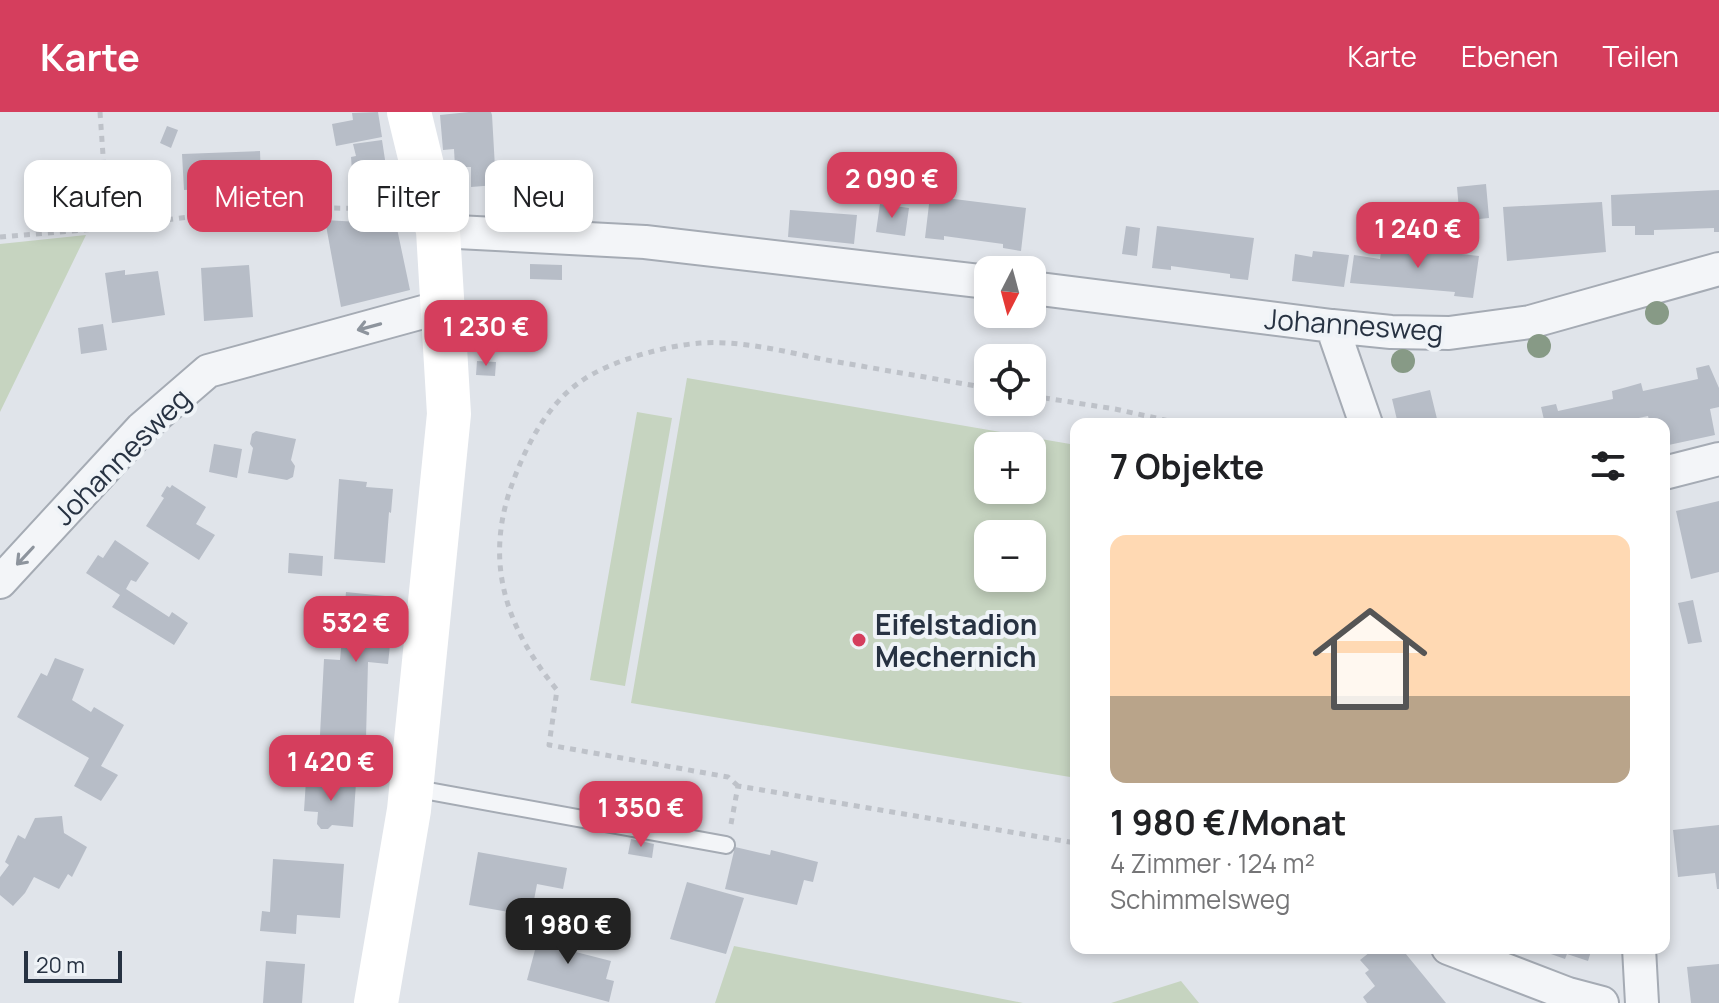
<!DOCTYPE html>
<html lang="de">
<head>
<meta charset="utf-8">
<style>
	body { margin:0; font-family:Manrope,sans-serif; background:#f6f6f6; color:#202124; height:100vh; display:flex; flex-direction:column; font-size:30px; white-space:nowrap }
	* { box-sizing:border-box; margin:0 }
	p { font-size:26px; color:#757577 }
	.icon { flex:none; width:44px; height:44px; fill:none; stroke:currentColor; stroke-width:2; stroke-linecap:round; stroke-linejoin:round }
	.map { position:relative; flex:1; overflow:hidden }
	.panel { position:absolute; left:1070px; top:306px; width:600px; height:536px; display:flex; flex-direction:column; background:#fff; border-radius:16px; box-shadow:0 4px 12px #0003 }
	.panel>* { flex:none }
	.top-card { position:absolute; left:24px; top:48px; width:760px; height:72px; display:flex; gap:16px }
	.needle { width:52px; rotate:186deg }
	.buttons { position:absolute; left:974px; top:144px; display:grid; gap:16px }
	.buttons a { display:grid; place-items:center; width:72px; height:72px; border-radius:16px; background:#fff; box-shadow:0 4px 12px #0003; font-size:40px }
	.scale { position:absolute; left:24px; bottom:20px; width:98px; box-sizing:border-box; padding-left:8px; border:4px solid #273242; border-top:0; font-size:22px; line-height:28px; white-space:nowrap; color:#273242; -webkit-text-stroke:6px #eff3f7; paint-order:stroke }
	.price { position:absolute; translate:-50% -68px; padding:0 18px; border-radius:16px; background:#d53e5d; color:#fff; font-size:26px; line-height:52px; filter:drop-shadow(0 2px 4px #0008) }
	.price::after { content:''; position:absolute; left:50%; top:48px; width:24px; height:18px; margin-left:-12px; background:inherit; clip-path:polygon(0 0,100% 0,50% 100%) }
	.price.on { background:#222; color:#fff }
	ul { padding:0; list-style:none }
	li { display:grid; align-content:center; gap:16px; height:424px; padding:0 40px }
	li span { display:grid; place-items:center; height:248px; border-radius:16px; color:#555 }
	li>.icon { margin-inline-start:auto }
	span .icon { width:144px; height:144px; fill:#fffc; stroke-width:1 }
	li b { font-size:34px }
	h2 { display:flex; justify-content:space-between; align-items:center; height:96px; padding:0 40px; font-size:34px }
	.chip { padding:0 28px; border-radius:16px; background:#fff; box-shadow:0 4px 12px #0003; font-size:28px; line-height:72px }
	.chip.on { background:#d53e5d; color:#fff }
	header { display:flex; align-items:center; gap:48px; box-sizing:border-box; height:112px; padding:0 40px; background:#d53e5d; color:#fff }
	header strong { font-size:38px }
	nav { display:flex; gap:44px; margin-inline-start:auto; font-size:28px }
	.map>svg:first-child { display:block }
	.green { fill:#c6d4c0; fill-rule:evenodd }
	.building { fill:#b7bdc7 }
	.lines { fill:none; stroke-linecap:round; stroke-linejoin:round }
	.lane-casing { stroke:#a5abb4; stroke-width:20 }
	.street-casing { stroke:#a5abb4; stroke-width:36 }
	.path { stroke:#bec2c9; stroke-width:5; stroke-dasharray:6 6; stroke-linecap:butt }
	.lane { stroke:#f3f5f8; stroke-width:16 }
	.street { stroke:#f3f5f8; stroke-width:32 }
	.secondary { stroke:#fff; stroke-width:44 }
	.tree { fill:#879a86 }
	.oneway { stroke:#8d949d }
	.poi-dot { fill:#d53e5d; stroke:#eff3f7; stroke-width:3 }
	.labels { text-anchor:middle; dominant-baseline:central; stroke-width:8; stroke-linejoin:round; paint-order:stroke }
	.street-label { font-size:28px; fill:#273242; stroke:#eff3f7 }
	.poi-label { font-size:28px; font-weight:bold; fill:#273242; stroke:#eff3f7; text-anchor:start }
</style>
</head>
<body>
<header>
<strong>Karte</strong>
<nav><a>Karte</a><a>Ebenen</a><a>Teilen</a></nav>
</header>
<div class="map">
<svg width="1719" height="891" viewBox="0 0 1719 891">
	<rect width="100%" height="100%" fill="#e0e4ea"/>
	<path class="green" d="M86 123 0 300V132Z
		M687 266 1076 333V666L631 591ZM988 334H1032V378H988ZM1032 422V466H988V422Z
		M637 300 672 306 625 574 590 568Z
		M734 834 1023 891H715Z
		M1181 869 1199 891H1111Z"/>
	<path class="building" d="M378 0 382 25 336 34 332 12 353 8 352 1Z
		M469 0H491L492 3 496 73 471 75V55H455L454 37 443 38 440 3Z
		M167 14 178 18 171 36 160 31Z
		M382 28 391 87 355 91 350 59H352L351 45 356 44 353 32Z
		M260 39 261 68 204 70V77L184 78 182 42Z
		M1486 72 1489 106 1460 109 1457 75Z
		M1719 78V120H1714V116L1654 118V123H1635V114H1612L1611 83Z
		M930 84 1026 96 1021 139 1003 136V132L944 124V128L925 126Z
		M1602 90 1606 140 1507 149 1503 95Z
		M880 92 909 96 905 124 876 120Z
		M790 98 857 103 854 132 788 125Z
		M395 107 410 178 341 195 325 108 376 111Z
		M1126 114 1140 116 1137 144 1122 142Z
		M1157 114 1254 126 1248 168 1230 166V162L1200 158 1171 154V158L1152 156Z
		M1382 133 1479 144 1473 186 1454 184 1455 180 1350 171 1354 143 1380 147Z
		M1313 139 1349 143 1344 175 1292 169 1295 142 1312 145Z
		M530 152 562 153V168L530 167Z
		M249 153 253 205 204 209 201 156Z
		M125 158V163L158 159 165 203 112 211 105 161Z
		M103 212 107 238 81 242 78 216Z
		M477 249 496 250 495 264 476 263Z
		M1709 253 1719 276V295L1710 297 1715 323 1664 334V312H1650L1648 304 1634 307 1635 312H1545L1541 295 1556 292 1558 299 1613 287 1612 279 1627 275 1641 271 1643 279 1698 267 1696 256Z
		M1430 278 1438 311 1398 312 1392 287Z
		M256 319 296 327 291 348 295 354 293 365 287 368 248 361 253 336 250 332 252 322Z
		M214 332 242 337 237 366 209 360Z
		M339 367 367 370 366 375 393 377 391 401 389 400 385 451 334 447Z
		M172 373 206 395 196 412 215 423 199 448 146 414 164 386 161 384 167 374 170 376Z
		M1719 389V460L1691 467 1676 399Z
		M115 428 149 451 136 470 131 468 126 477 169 505 172 500 188 511 174 533 112 495 120 483 86 461 98 443 103 446Z
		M289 441 323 444 322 464 288 461Z
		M346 480 395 485 388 552 368 550 366 626 320 623 324 547 340 548Z
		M1693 488 1702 530 1688 532 1678 491Z
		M55 546 84 557 72 588 91 600 94 595 124 613 101 654 118 663 101 689 74 674 89 646 17 605 41 561 47 564Z
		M306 668 356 671 353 715 332 713 328 717H321L317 712 318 700 304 699Z
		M62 704 64 721 87 735 72 765 68 762 59 777 34 765 25 781 13 794 0 783V765L9 753 5 750 18 723 25 727 35 706Z
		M1719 713V777H1717L1715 761 1678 765 1673 718Z
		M631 727 654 732 652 746 628 742Z
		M735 735 770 743 771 738 818 750 813 770 804 768 797 793 725 777Z
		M478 740 567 756 563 777 537 772 531 804 469 793Z
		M273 747 344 752 340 806 297 803 296 822 260 819 262 799 270 800Z
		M687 770 744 786 726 842 670 827Z
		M543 808 570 815 564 837 611 849 606 867 614 869 609 890 527 868Z
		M1375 836H1401L1446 891H1367L1363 885 1375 874 1365 861 1369 858 1360 848Z
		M1534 836H1592L1588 849 1567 842 1565 847Z
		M266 849 305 852 302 891H263Z
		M1719 852V891H1691L1687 855Z"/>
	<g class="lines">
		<g class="lane-casing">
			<path id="lane" d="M412 676 726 733"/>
		</g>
		<g class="street-casing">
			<path id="street" d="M438 119 645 130 988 170
				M1032 176 1332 214 1391 220 1449 221 1530 210 1719 157
				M1332 214 1366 312
				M1664 361 1719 347
				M0 470 142 316 208 259 445 194
				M1448 836 1568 882 1602 891
				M1639 836 1642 891"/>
		</g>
		<path class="path" d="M100 0 108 115
			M0 125 97 117 265 95 396 97
			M1032 284 1115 297 1183 312
			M738 674 728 665 549 633 557 578C509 519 485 457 509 381 522 342 544 295 580 270 609 249 664 234 700 231 744 228 790 241 832 249 884 258 936 267 988 276
			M731 712 738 674 1076 731"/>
		<use href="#lane" class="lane"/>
		<use href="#street" class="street"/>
		<path class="secondary" d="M376 891 409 698 449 302 438 119 409 0"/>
	</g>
	<g class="tree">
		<circle cx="1657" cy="201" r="12"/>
		<circle cx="1539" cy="234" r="12"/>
		<circle cx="1403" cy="249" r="12"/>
	</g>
	<defs><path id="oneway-shaft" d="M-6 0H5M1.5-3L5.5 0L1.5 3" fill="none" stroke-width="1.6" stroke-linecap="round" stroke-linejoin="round" transform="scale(2)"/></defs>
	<g class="oneway">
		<use href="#oneway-shaft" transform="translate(369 215) rotate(165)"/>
		<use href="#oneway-shaft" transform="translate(25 444) rotate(133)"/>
	</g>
	<circle class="poi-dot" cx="859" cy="528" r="8"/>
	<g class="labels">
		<g class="street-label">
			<text transform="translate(1354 212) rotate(4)">Johannesweg</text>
			<text transform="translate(121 344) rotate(-45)">Johannesweg</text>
		</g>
		<g class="poi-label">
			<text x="875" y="512">Eifelstadion<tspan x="875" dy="32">Mechernich</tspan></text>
		</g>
	</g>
</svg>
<div class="buttons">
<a><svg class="needle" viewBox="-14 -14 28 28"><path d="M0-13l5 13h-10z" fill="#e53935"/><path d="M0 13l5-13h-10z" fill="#757577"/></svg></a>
<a><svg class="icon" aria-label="locate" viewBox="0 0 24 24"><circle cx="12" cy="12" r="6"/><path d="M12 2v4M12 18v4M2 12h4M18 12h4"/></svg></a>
<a>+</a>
<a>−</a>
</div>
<div class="scale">20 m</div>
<b class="price" style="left:892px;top:108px">2 090 €</b>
<b class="price" style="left:1418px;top:158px">1 240 €</b>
<b class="price" style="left:486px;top:256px">1 230 €</b>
<b class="price" style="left:356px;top:552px">532 €</b>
<b class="price" style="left:331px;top:691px">1 420 €</b>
<b class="price" style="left:641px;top:737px">1 350 €</b>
<b class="price on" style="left:568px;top:854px">1 980 €</b>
<div class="top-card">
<a class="chip">Kaufen</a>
<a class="chip on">Mieten</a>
<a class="chip">Filter</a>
<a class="chip">Neu</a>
</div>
<section class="panel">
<h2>7 Objekte<svg class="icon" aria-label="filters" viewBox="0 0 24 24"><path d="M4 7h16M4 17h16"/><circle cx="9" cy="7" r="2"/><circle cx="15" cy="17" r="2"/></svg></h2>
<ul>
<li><span style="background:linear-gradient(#ffd9b3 65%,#b9a48a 0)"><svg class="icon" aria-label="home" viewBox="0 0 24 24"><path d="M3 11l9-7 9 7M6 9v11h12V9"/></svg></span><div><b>1 980 €/Monat</b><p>4 Zimmer · 124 m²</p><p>Schimmelsweg</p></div></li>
</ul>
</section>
</div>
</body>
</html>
